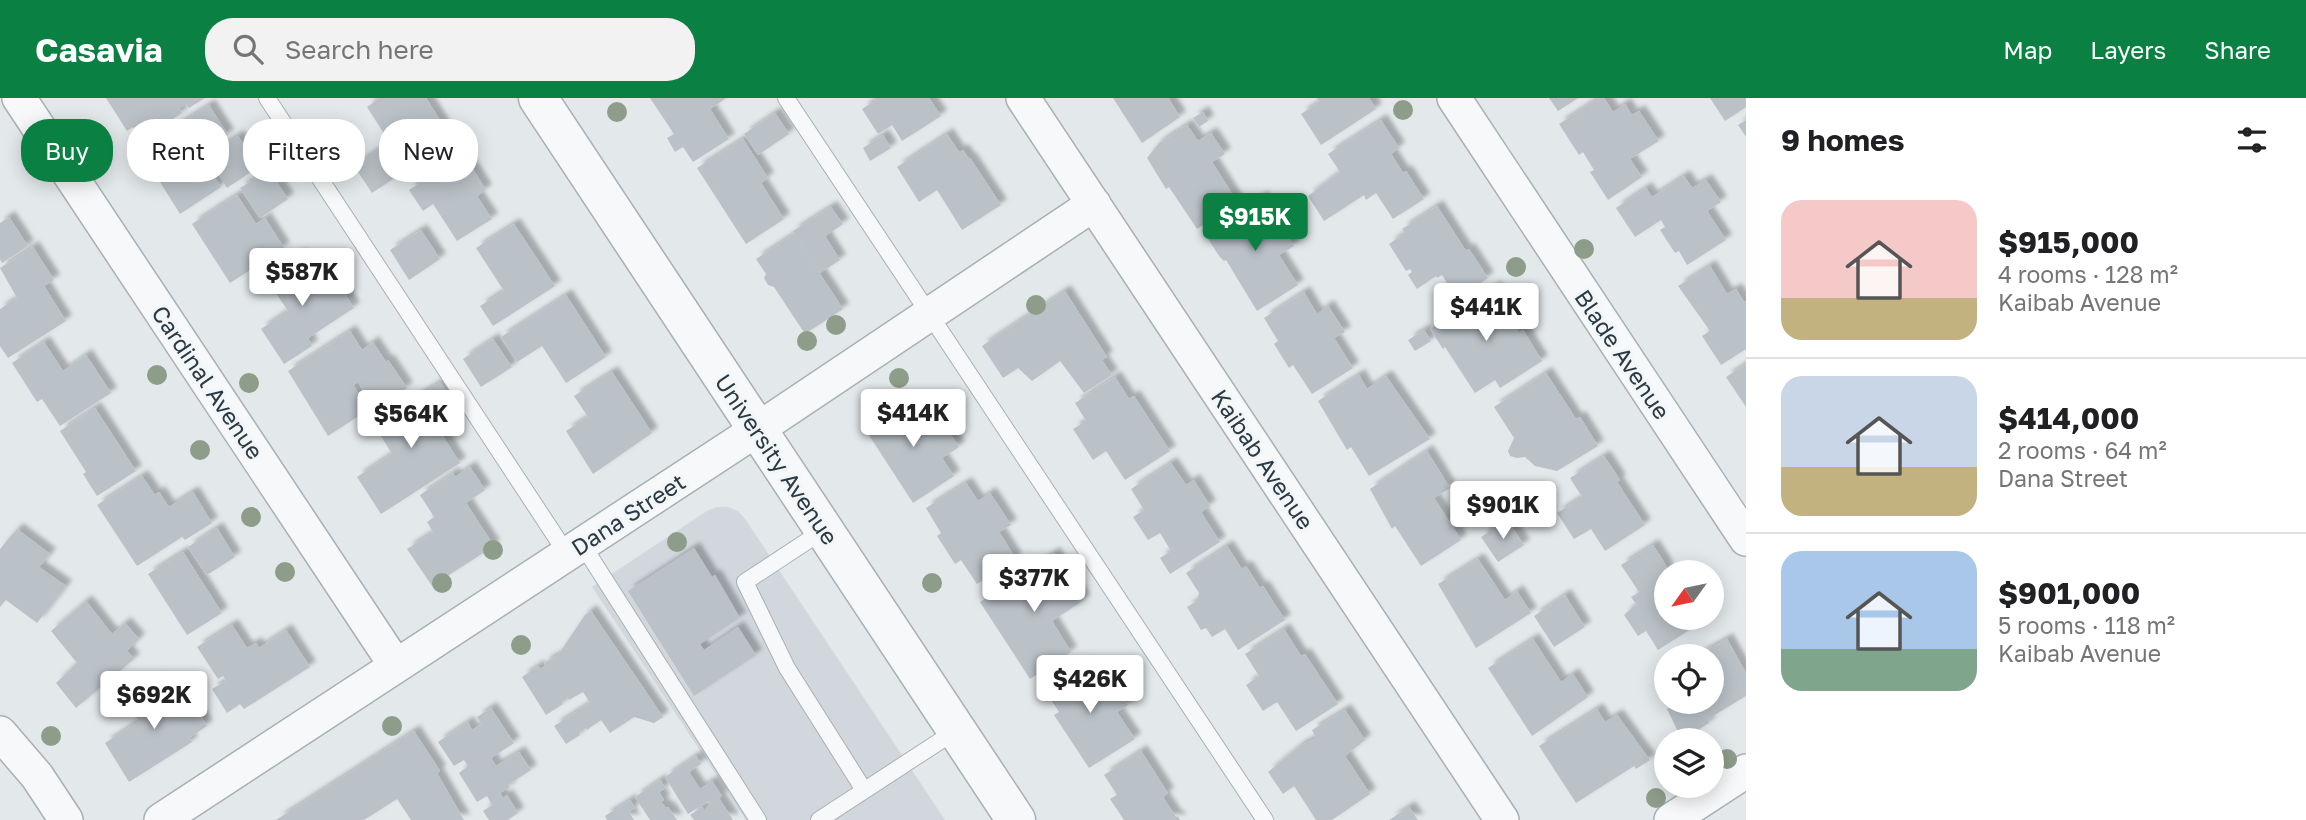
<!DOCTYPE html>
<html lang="en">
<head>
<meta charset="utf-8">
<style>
	body { margin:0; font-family:"Golos Text",sans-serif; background:#f2f2f2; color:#202124; height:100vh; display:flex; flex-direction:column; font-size:26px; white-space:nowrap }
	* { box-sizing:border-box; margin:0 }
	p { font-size:23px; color:#757577 }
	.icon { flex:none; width:38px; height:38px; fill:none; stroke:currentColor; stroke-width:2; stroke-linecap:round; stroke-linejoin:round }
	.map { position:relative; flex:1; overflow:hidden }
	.drawer { display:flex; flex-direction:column; background:#fff; width:560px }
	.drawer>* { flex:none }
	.hud { position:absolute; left:21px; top:21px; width:665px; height:63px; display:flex; gap:14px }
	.needle { width:46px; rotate:237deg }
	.tools { position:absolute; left:1654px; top:462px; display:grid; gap:14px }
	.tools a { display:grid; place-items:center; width:70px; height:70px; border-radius:50%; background:#fff; box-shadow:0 4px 18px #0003; font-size:35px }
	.price { position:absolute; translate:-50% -60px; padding:0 16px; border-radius:7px; background:#fff; color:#222; font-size:23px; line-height:46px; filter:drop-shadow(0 2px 4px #0008) }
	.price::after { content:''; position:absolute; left:50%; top:42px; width:21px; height:16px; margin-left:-10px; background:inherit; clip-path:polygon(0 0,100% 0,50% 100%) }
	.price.current { background:#0b8043; color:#fff }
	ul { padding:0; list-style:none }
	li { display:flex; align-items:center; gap:21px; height:175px; padding:0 35px }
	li+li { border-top:2px solid #e0e0e0 }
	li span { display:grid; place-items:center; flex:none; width:196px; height:140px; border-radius:21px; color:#555 }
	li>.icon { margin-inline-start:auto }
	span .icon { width:84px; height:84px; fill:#fffc; stroke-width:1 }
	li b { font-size:30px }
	h2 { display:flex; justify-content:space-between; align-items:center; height:84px; padding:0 35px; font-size:30px }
	.pill { padding:0 24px; border-radius:28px; background:#fff; box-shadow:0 4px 18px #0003; font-size:24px; line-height:63px }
	.pill.current { background:#0b8043; color:#fff }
	header { display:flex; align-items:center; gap:42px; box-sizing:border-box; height:98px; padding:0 35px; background:#0b8043; color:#fff }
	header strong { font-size:33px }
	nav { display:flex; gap:38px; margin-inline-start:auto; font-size:24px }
	.search { width:490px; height:63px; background:#f2f2f2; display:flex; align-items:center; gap:18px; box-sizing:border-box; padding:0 24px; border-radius:28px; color:#757577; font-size:26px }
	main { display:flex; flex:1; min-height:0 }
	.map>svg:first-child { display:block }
	.built { fill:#d1d7dd }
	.building { fill:#bac2c8; filter:url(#shadow) }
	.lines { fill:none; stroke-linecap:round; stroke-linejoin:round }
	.service-casing { stroke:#a8b0b5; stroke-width:18 }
	.minor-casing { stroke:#a8b0b5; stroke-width:36 }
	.tertiary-casing { stroke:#a8b0b5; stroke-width:41 }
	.service { stroke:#f6f8f9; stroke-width:16 }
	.minor { stroke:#f6f8f9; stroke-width:33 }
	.tertiary { stroke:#f6f8f9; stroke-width:38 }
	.tree { fill:#8e9d89 }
	.labels { text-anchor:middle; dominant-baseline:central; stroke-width:6; stroke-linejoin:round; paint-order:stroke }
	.street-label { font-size:23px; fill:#2a3943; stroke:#f3f6f8 }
</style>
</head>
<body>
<header>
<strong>Casavia</strong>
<div class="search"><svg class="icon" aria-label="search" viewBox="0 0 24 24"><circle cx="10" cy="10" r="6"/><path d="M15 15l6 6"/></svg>Search here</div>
<nav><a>Map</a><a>Layers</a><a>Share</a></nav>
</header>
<main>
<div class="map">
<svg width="1746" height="722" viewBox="0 0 1746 722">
	<defs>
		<filter id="shadow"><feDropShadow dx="6" dy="-6" stdDeviation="2" flood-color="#0004"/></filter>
	</defs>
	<rect width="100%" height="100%" fill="#e3e8eb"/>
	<path class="built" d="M728 409 738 413 745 421 945 722H746L592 489 707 413 717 409Z"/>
	<path class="building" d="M106 0H205L189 10 186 6 179 10 182 15 141 42 133 29 127 33Z
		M380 0H426L455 46 414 72 395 42 390 45 367 9Z
		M650 0H726L710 11 729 41 693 64 683 49 675 54 667 40 674 36Z
		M875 0H929L941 18 902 43 892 27 878 36 862 11 876 2Z
		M1113 0H1170V3L1180 19 1142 45Z
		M1317 0H1369L1376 11 1321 47 1301 16 1319 4Z
		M1549 0H1578L1558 13Z
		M1599 0H1604L1613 14 1625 6 1632 17 1639 13 1659 43 1630 61 1642 79 1608 102 1590 74 1594 72 1583 54 1579 57 1559 26Z
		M1710 0H1746V9L1725 23Z
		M209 7 228 37 199 55 221 89 180 116 140 52Z
		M1203 14 1208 23 1199 29 1193 20Z
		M775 15 789 36 758 57 744 36Z
		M1381 22 1399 50 1391 56 1403 75 1406 73 1424 101 1393 121 1376 95 1366 102 1364 97 1324 123 1308 98 1340 74 1328 56Z
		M1746 22V39L1738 27Z
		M1187 27 1198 43 1211 35 1225 56 1212 64 1238 105 1197 131 1169 89 1166 91 1147 60 1159 45Z
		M947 36 959 54 963 52 969 61 970 60 1001 107 962 132 937 92 919 104 897 69Z
		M883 37 891 50 870 63 863 50Z
		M238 38 258 69 227 90 207 58Z
		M743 41 768 80 761 85 784 121 746 146 697 70Z
		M381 50 399 77 372 95 354 68Z
		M464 57 486 92 477 98 492 121 457 143 433 106 423 113 409 92Z
		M269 72 288 101 260 120 240 90Z
		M1684 78 1692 90 1706 82 1721 104 1707 113 1726 142 1687 167 1679 153 1675 155 1660 132 1665 129 1661 122 1635 139 1616 110 1646 90 1652 99Z
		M237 97 256 126 265 120 284 150 230 185 192 126Z
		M1262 99 1294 148 1279 157 1298 187 1257 213 1226 162 1224 163 1219 158 1205 136Z
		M1437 108 1466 153 1469 151 1488 180 1457 200 1442 177 1437 180 1436 178 1417 191 1408 177 1412 174 1410 171 1406 173 1389 146 1405 135 1402 131Z
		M831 109 843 126 825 138 840 162 820 175 793 133Z
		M9 119 28 148 2 165 0 161V125Z
		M514 126 555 188 493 228 480 208 504 193 476 150Z
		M421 132 440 161 409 182 390 152Z
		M794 136 843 211 805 236 774 189 768 187 764 180 766 176 756 161Z
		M33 149 54 182 44 188 66 223 8 260 0 248V211L17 200 0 170Z
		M301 156 323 190 336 182 354 210 308 240 312 248 284 266 261 231 288 213 265 179Z
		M1710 168 1727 196 1736 191 1744 204 1746 203V251L1721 267 1702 238 1710 233 1678 188Z
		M1495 189 1511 215 1508 217 1519 235 1523 232 1542 263 1500 290 1495 282 1475 295 1445 249 1443 251 1430 231Z
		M1065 193 1107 259 1102 262 1112 277 1084 295 1060 263 1032 283 1018 270 1003 280 982 248Z
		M1304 194 1317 216 1328 208 1345 234 1334 240 1353 270 1312 296 1293 267 1289 270 1274 246 1278 243 1264 220Z
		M566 197 606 259 566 285 542 248 517 264 501 239Z
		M1424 232 1431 243 1415 253 1408 242Z
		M350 233 362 252 373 244 386 264 388 262 407 290 375 311 358 284 353 287 369 311 328 338 288 273Z
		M493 241 512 269 481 289 463 261Z
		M44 244 63 273 86 257 111 295 60 328 42 301 37 304 12 265Z
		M1746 266V309L1726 279Z
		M612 274 652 335 593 376 566 333 588 319 574 298Z
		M1546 275 1576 321 1580 319 1598 348 1557 373 1535 368 1525 359 1517 360 1510 358 1508 353 1514 340 1494 309Z
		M1359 277 1367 291 1386 278 1430 341 1369 378 1351 349 1347 352 1318 303Z
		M1115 279 1129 301 1134 298 1170 353 1125 382 1106 353 1093 362 1073 331 1086 323 1075 305Z
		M440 284 458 311 435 326 460 365 381 416 357 379 392 356 374 327Z
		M904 301 924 332 941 322 959 349 942 360 954 378 913 405 863 328Z
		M95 310 136 373 97 398 83 376 86 374 60 333Z
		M1427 353 1450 390 1434 400 1461 442 1421 468 1395 428 1392 431 1370 391Z
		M1604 358 1620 382 1617 384 1645 427 1605 453 1591 431 1574 441 1557 415 1582 399 1570 380Z
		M1171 365 1186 387 1194 382 1210 408 1201 414 1220 444 1170 476 1160 460 1171 453 1160 435 1148 442 1133 419 1144 412 1131 391Z
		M470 369 485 392 466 405 494 448 432 488 407 451 433 434 427 424 434 419 420 397 453 375 455 379Z
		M142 378 155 397 159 394 169 409 193 394 212 425 185 442 182 439 137 468 97 407Z
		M966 385 978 403 990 395 996 404 1011 427 999 434 1016 461 977 486 961 462 955 466 937 438 941 435 926 410Z
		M1507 422 1524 447 1498 464 1481 439Z
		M217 430 235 459 207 477 188 449Z
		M17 431 50 456 39 469 66 488 37 525 6 502 0 509V451Z
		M1653 447 1667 469 1665 470 1668 474 1666 520H1708L1658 552 1646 533 1638 538 1624 517 1636 506 1631 499 1639 494 1621 467Z
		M1227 448 1242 471 1246 468 1260 490 1263 488 1285 522 1238 552 1225 531 1212 539 1206 530 1201 532 1187 509 1197 503 1199 495 1186 475Z
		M694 450 712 479 715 477 740 520 700 546 704 552 738 529 756 557 694 598 628 493Z
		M183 454 222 515 187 537 148 476Z
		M1054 455 1084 502 1052 523 1071 554 1030 581 980 504Z
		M1478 461 1505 502 1517 493 1531 515 1476 550 1438 486Z
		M1565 497 1585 529 1554 549 1534 518Z
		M86 503 112 536 125 525 139 541 127 553 134 561 76 610 56 585 77 565 51 533Z
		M591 513 663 619 654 625 634 619 610 635 601 622 587 632 586 630 579 635 580 637 566 646 554 628 590 605 583 594 569 602 568 600 562 604 563 606 546 617 522 579 538 568 540 571 545 568 544 565 558 557 585 517Z
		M232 527 247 550 256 545 259 550 286 532 310 569 244 611 240 606 227 615 212 591 226 583 223 578 218 581 197 549Z
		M1284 531 1301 558 1305 556 1338 606 1296 633 1277 604 1263 613 1246 587 1259 578 1245 556Z
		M1533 541 1561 584 1573 576 1588 599 1532 638 1488 570Z
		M1727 541 1746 575V598L1708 621 1709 625 1682 642 1667 611 1679 604H1712V558H1697Z
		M1085 565 1102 591 1113 584 1128 607 1117 614 1135 641 1089 670 1054 617 1059 614 1044 591Z
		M158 581 177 611 173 614 174 616 192 605 207 628 189 640 192 644 129 684 105 645 139 623 125 602Z
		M491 610 514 645 491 660 496 668 519 654 531 672 508 687 510 689 500 695 503 700 507 697 518 715 508 722H489L483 713 492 707 487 698 477 704 459 675 468 668 464 662 454 668 438 644 468 624 472 632 481 626 477 619Z
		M1597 611 1605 624 1617 617 1650 662 1636 671 1634 668 1576 705 1539 648Z
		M1345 612 1365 642 1345 658 1370 696 1332 722H1316L1294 688 1283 696 1268 674 1300 648 1316 640 1312 632Z
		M414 633 440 673 437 675 464 722H411L397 701 364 722H276Z
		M1141 653 1168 695 1163 699 1176 719 1178 718 1180 722H1124L1110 701 1117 697 1104 677Z
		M696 658 701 666 689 674 700 691 712 683 722 698 719 700 733 722H694L690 717 702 709 704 712 715 702 710 706 708 703 688 716 665 679Z
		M660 682 666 690 659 694 664 702 661 704 666 710 668 709 677 722H650L635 699Z
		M630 702 635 710 629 714 634 722H607L605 718Z
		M1409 709 1418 722H1389Z"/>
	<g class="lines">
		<g class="service-casing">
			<path id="service" d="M267 0 567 456
				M786 0 1265 722
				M824 432 745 484 787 570 864 692
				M582 446 758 722
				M819 722 957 632"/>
		</g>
		<g class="minor-casing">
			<path id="minor" d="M19 0 396 568
				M1023 0 1502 722
				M1454 0 1746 441
				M0 635 37 678 66 722
				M161 722 758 331 1094 106
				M1671 722 1746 673"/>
		</g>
		<g class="tertiary-casing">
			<path id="tertiary" d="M538 0 1016 722"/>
		</g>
		<use href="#service" class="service"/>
		<use href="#minor" class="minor"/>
		<use href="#tertiary" class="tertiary"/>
	</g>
	<g class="tree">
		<circle cx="1403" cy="12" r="10"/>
		<circle cx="617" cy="14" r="10"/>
		<circle cx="1584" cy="151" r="10"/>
		<circle cx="1516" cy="169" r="10"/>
		<circle cx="1036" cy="207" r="10"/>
		<circle cx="836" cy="227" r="10"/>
		<circle cx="807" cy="243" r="10"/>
		<circle cx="157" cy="277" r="10"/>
		<circle cx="899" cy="280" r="10"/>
		<circle cx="249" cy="285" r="10"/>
		<circle cx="873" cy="306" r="10"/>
		<circle cx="200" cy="352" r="10"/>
		<circle cx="251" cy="419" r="10"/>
		<circle cx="677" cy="444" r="10"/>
		<circle cx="493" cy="452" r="10"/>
		<circle cx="285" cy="474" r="10"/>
		<circle cx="442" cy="485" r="10"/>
		<circle cx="932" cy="485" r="10"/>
		<circle cx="521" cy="547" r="10"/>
		<circle cx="392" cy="628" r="10"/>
		<circle cx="51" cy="638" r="10"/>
		<circle cx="1727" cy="661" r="10"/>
		<circle cx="1656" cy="700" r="10"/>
	</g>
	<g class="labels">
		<g class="street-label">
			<text transform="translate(1623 256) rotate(56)">Blade Avenue</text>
			<text transform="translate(208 284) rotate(56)">Cardinal Avenue</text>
			<text transform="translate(777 361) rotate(56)">University Avenue</text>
			<text transform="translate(1263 361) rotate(56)">Kaibab Avenue</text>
			<text transform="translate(628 416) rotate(-33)">Dana Street</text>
		</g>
	</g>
</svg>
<div class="tools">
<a><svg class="needle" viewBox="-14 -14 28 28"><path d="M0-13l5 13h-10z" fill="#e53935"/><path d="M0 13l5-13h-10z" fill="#757577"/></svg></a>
<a><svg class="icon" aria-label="locate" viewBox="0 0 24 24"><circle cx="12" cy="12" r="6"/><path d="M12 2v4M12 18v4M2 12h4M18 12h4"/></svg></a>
<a><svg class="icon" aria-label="layers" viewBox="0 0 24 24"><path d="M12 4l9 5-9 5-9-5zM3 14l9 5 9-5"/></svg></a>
</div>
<b class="price current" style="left:1255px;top:155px">$915K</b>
<b class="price" style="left:302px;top:210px">$587K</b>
<b class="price" style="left:1486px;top:245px">$441K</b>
<b class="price" style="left:913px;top:351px">$414K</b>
<b class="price" style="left:411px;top:352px">$564K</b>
<b class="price" style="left:1503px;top:443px">$901K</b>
<b class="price" style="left:1034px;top:516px">$377K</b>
<b class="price" style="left:1090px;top:617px">$426K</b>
<b class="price" style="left:154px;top:633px">$692K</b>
<div class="hud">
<a class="pill current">Buy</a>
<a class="pill">Rent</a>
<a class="pill">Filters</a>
<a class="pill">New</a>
</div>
</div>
<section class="drawer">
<h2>9 homes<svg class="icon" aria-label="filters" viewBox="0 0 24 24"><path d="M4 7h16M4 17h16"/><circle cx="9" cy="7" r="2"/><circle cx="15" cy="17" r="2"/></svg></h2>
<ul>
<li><span style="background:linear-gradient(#f6c9c9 70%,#c2b280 0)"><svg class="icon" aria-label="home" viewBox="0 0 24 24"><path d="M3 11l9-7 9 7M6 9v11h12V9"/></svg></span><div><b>$915,000</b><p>4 rooms · 128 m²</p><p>Kaibab Avenue</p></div></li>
<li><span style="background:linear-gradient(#c9d6e8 65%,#c2b280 0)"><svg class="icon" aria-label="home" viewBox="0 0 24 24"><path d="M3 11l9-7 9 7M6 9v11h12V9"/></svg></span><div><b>$414,000</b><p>2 rooms · 64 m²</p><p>Dana Street</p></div></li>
<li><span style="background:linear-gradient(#a9c7e8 70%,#7fa58c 0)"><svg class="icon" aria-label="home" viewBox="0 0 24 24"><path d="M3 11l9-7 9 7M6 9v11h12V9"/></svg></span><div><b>$901,000</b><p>5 rooms · 118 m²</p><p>Kaibab Avenue</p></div></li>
</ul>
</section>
</main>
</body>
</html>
